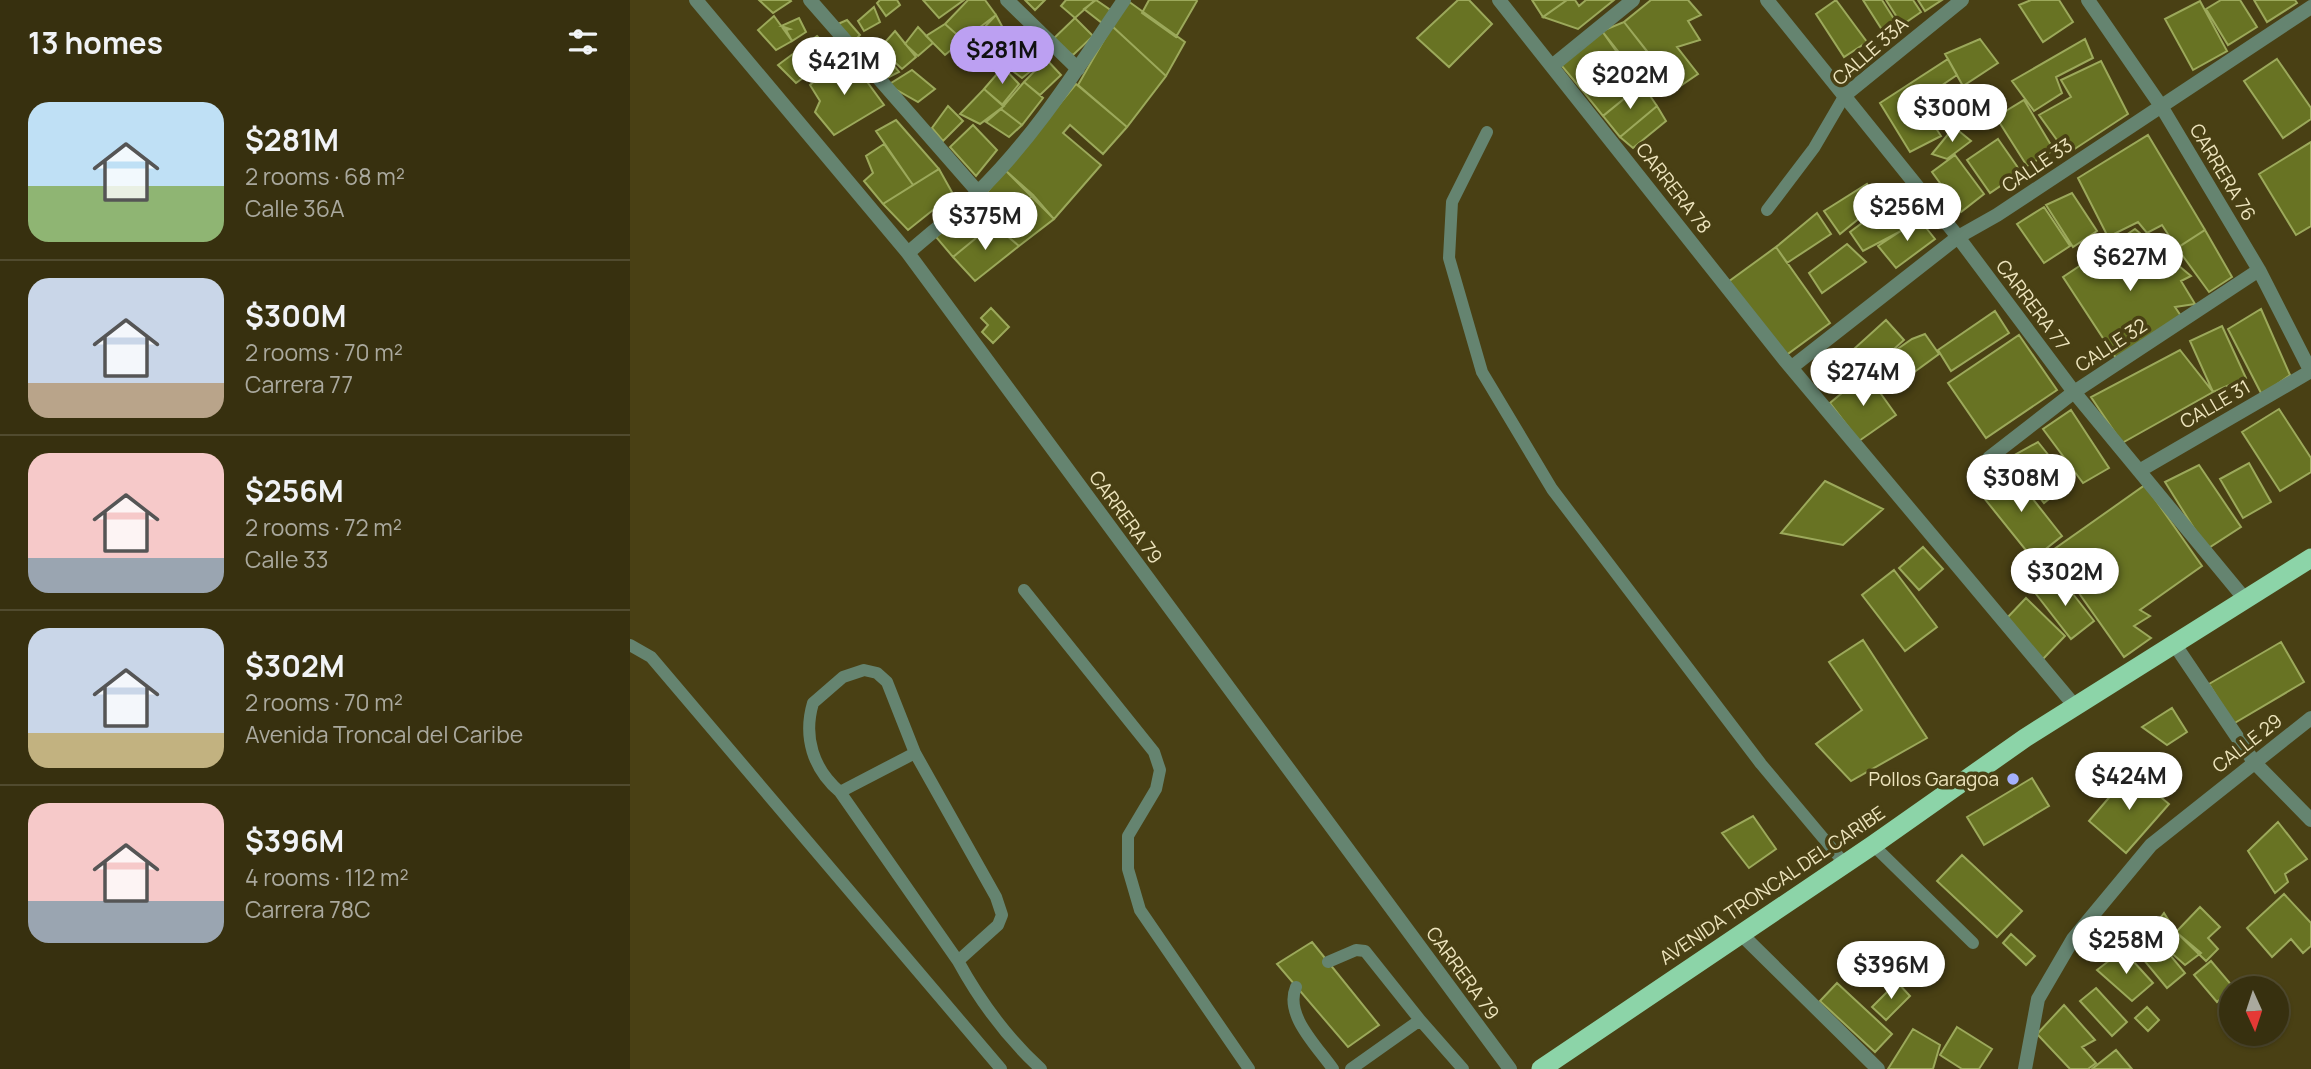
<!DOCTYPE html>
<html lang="en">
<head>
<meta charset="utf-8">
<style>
	body { margin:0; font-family:Manrope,sans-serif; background:#423c1d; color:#f1f3f6; height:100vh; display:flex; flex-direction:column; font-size:26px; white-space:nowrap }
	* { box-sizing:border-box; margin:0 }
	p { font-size:23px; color:#aaa99e }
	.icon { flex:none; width:38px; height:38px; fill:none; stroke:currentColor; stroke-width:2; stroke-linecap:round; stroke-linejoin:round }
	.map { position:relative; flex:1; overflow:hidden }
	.sheet { display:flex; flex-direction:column; background:#37300f; width:630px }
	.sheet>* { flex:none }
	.needle { width:46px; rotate:177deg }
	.tools { position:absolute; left:1589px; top:976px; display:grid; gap:14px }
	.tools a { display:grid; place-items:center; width:70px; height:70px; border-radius:50%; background:#37300f; box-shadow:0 2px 5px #0004,0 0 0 2px #514b2f; font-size:35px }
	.price { position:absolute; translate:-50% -60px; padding:0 16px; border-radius:24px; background:#fff; color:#222; font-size:23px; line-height:46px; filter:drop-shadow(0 2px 4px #0008) }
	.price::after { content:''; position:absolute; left:50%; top:42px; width:21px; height:16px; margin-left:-10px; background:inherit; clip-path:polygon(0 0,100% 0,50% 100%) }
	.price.active { background:#bca0f2; color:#111 }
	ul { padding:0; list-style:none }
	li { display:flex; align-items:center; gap:21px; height:175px; padding:0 28px }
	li+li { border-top:2px solid #514b2f }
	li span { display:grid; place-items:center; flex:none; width:196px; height:140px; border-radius:21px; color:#555 }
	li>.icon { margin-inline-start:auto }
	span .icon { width:84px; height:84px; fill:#fffc; stroke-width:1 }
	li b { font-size:30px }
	h2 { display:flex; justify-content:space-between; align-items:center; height:84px; padding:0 28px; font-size:30px }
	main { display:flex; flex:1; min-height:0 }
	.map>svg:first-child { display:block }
	.building { fill:#687323; stroke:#9ca95b; stroke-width:2 }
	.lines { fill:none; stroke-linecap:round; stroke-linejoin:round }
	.service { stroke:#658470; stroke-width:12 }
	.minor { stroke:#658470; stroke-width:14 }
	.trunk { stroke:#8cd4a8; stroke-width:19 }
	.poi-dot { fill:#a5b1fc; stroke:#494014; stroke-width:2.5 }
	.labels { text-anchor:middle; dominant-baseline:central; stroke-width:7; stroke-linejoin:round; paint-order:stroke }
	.street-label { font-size:19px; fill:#ede4bd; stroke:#494014 }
	.poi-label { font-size:19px; fill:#ede4bd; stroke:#494014; text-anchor:end }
</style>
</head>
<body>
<main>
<section class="sheet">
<h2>13 homes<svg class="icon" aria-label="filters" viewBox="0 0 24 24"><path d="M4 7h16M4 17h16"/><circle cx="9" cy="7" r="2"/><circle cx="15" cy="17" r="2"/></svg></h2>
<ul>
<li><span style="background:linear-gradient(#bfe0f5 60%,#8fb573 0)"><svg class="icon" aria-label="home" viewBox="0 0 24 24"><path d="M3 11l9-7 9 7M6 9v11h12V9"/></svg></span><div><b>$281M</b><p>2 rooms · 68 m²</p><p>Calle 36A</p></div></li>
<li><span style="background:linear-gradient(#c9d6e8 75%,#b9a48a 0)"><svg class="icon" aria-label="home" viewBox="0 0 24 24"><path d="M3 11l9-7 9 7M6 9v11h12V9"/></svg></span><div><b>$300M</b><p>2 rooms · 70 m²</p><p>Carrera 77</p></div></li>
<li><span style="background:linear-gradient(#f6c9c9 75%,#9aa5b1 0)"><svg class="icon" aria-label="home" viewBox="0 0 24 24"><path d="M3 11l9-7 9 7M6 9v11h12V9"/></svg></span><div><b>$256M</b><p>2 rooms · 72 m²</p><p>Calle 33</p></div></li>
<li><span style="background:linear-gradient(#c9d6e8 75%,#c2b280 0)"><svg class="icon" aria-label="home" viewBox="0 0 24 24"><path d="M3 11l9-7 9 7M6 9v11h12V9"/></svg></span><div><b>$302M</b><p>2 rooms · 70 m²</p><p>Avenida Troncal del Caribe</p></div></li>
<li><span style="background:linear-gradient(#f6c9c9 70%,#9aa5b1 0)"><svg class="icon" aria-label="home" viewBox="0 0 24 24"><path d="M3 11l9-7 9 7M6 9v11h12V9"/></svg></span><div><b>$396M</b><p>4 rooms · 112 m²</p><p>Carrera 78C</p></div></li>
</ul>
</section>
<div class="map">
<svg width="1681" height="1069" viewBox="0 0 1681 1069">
	<rect width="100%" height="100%" fill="#494014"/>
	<path class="building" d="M129 0H160L161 1 143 13Z
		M250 0H267L270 5 256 16 247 3Z
		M293 0H334L309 18Z
		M338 0H355L366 15 333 40 315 24Z
		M395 0H415L405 10Z
		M436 0H465L445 18 431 6Z
		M466 0 482 11 472 23 454 9Z
		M519 0H566L567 1 546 37 512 13Z
		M828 0H839L862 24 819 67 787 38Z
		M902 0H937L913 17Z
		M937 0H945L949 6 956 0H984L948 29 913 17Z
		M1021 0H1058L1071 15 1058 21 1070 40 1047 47 1068 74 1046 89 994 22Z
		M1206 0 1237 42 1214 57 1186 14Z
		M1233 0H1252L1269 27 1256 36Z
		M1256 0H1283L1291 12 1272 25Z
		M1288 0H1312L1295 11Z
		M1401 0H1429L1443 22 1413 42 1389 5Z
		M1591 0H1610L1627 27 1598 45 1576 9Z
		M1624 0H1665L1667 3 1637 22Z
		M498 1 555 42 536 76 482 26Z
		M1570 1 1597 51 1563 70 1535 19Z
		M244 7 250 22 234 31 228 21Z
		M366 15 381 43 351 69 332 51Z
		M144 16 162 41 146 50 128 30Z
		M169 18 176 32 162 41 156 30 160 29 151 26Z
		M445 18 463 36 443 55 421 41Z
		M217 20 230 35 223 42 208 24Z
		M994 22 1028 65 1011 80 972 31Z
		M315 24 333 40 315 55 296 36Z
		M482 26 536 76 497 127 448 85Z
		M288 27 303 43 288 56 275 44Z
		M265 31 286 57 272 69 250 48Z
		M972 31 991 58 952 90 931 65Z
		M187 36 205 55 166 83 148 65Z
		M1350 39 1368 63 1333 86 1315 54Z
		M1455 39 1463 58 1426 77 1432 93 1404 111 1382 81Z
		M403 43 416 59 392 78 376 66Z
		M250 48 269 72 257 78 236 58Z
		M991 58 1012 84 973 116 952 90Z
		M210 59 218 69 224 64 254 105 204 135 185 112 190 101 180 85Z
		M416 59 431 75 410 95 394 82Z
		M1318 59 1327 75 1308 88 1316 97 1295 111 1311 136 1280 152 1250 103Z
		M1647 59 1681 108V119L1653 138 1614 81Z
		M1471 61 1498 114 1437 154 1409 115 1441 97 1431 80Z
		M373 67 389 84 372 105 354 89Z
		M282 70 305 89 288 102 258 85Z
		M394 82 413 98 392 125 371 109Z
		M446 84 497 127 473 154 440 125 433 133 471 165 424 219 375 170Z
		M1012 84 1027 106 990 137 973 116Z
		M1333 86 1350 110 1322 126 1309 102Z
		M354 89 374 106 350 124 330 114Z
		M1394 100 1424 150 1397 166 1366 117Z
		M318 106 333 121 313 141 302 128Z
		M1027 106 1036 121 1003 148 990 137Z
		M371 109 392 125 379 137 356 122Z
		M266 120 309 169 283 185 246 131Z
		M343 125 367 150 346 176 320 147Z
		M1324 127 1341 141 1317 159 1302 154Z
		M1518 135 1575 230 1547 248 1532 225 1517 233 1508 222 1478 237 1448 178Z
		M1368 139 1391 172 1360 193 1337 160Z
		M1681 142V226L1666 235 1629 174Z
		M254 144 283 185 253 204 234 181 243 173 236 156Z
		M1325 155 1354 194 1331 212 1302 172Z
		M309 169 323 194 278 230 253 204Z
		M375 170 403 195 363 224 348 203Z
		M1237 184 1248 203 1210 234 1194 211Z
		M1442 193 1467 231 1443 247 1416 205Z
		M403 195 424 219 389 246 363 224Z
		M346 204 363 224 323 257 306 237Z
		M1256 205 1271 231 1233 251 1220 232Z
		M1414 207 1440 246 1414 263 1387 224Z
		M1187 213 1201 234 1157 263 1146 247Z
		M1289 219 1305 239 1266 268 1248 246Z
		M363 224 389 246 345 281 323 257Z
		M1505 229 1561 276 1551 281 1565 304 1545 307 1553 319 1488 361 1433 277Z
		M1575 230 1602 277 1579 292 1547 248Z
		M1217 244 1236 262 1192 293 1179 273Z
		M1146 247 1200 323 1155 356 1098 282Z
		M361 308 379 327 363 343 352 332 358 325 351 318Z
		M1631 309 1660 375 1632 395 1598 329Z
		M1365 311 1379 333 1321 371 1308 350Z
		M1256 320 1274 340 1243 368 1225 348Z
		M1592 326 1616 378 1583 392 1560 341Z
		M1295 334 1309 354 1276 378 1259 355 1282 339Z
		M1389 335 1427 390 1356 438 1318 383Z
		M1550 350 1583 392 1492 443 1461 397Z
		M1236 373 1266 415 1229 441 1200 403Z
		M1649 409 1681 458V472L1650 491 1612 432Z
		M1441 410 1479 468 1453 483 1413 429Z
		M1408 442 1440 482 1414 503 1379 458Z
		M1619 463 1641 502 1613 518 1590 479Z
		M1569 465 1611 527 1577 549 1535 482Z
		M1380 470 1432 536 1403 559 1350 493Z
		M1195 481 1253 509 1213 545 1151 533Z
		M1515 485 1572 566 1510 610 1520 616 1504 626 1521 638 1494 657 1420 552Z
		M1293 547 1313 569 1289 590 1269 568Z
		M1264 570 1307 627 1275 651 1232 595Z
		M1429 576 1464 621 1441 639 1406 594Z
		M1396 598 1435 636 1412 660 1375 620Z
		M1233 640 1297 738 1221 781 1186 744 1232 710 1199 662Z
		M1651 642 1674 682 1603 724 1579 684Z
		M1542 708 1557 732 1537 745 1512 727Z
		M1501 772 1539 804 1496 853 1459 821Z
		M1402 778 1419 806 1354 845 1337 817Z
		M1123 816 1146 849 1119 868 1092 833Z
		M1648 822 1677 859 1655 874 1658 882 1645 893 1618 851Z
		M1332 855 1392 911 1367 937 1307 881Z
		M1654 894 1681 923V946L1673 953 1661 939 1642 957 1617 928Z
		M1570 907 1590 927 1578 938 1588 949 1576 961 1546 932Z
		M1534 913 1546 932 1571 953 1555 965 1519 933Z
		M1381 934 1405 956 1396 965 1373 943Z
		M1526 938 1555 973 1537 988 1508 953Z
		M682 942 749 1025 718 1047 647 964Z
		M1493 950 1523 983 1502 1001 1467 970Z
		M1581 961 1604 988 1587 1002 1564 975Z
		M1267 982 1280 996 1256 1020 1242 1007Z
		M1207 983 1262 1034 1245 1052 1190 1001Z
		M1466 988 1497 1022 1482 1036 1450 1001Z
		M1434 1005 1465 1040 1452 1047 1466 1063 1458 1069H1440L1407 1034Z
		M1517 1007 1529 1020 1518 1031 1505 1018Z
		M1327 1027 1362 1049 1349 1069H1332L1310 1055Z
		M1283 1029 1310 1045 1303 1069H1258Z
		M1486 1050 1502 1069H1462Z"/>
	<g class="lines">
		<path class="service" d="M857 132 822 202 819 258 852 372 922 489 1131 764 1215 864
			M1137 210 1184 148 1215 95
			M394 590 524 752 530 770 526 789 498 836V869L510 910 619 1069
			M0 645 21 657 371 1069
			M285 753 210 792C183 769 173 737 183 703L213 677 234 670 247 673 257 682 285 753 366 897 372 915 368 925 328 961C351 1003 376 1037 411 1069
			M210 792 328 961
			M1243 845 1343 943
			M698 962 726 950 735 951 790 1020
			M666 987C654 1015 687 1046 703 1069
			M721 1069 790 1020 833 1069"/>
		<path class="minor" d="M66 0 278 253 880 1069
			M180 0 348 192
			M377 0 448 69
			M869 0 1153 358 1444 705
			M1137 0 1328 237 1444 392 1614 598
			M1458 0 1531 106 1629 270 1681 372
			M922 66 1003 0
			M1215 95 1332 0
			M278 253C301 233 325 214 347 193 405 137 449 66 494 0
			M1162 367 1328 237 1367 215 1681 7
			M1359 458 1444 392 1629 270
			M1509 471 1681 371
			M1543 642 1624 762 1681 820
			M1111 934 1248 1069
			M1395 1069 1408 999 1443 939 1521 845 1681 718"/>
		<path class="trunk" d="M911 1069 1243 845 1395 738 1681 558"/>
	</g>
	<circle class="poi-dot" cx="1383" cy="779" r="7"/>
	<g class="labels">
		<g class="street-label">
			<text transform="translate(1240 51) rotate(-41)">CALLE 33A</text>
			<text transform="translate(1407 165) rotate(-34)">CALLE 33</text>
			<text transform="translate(1593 172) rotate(59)">CARRERA 76</text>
			<text transform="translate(1044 188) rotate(52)">CARRERA 78</text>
			<text transform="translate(1403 305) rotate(53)">CARRERA 77</text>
			<text transform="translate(1481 345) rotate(-33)">CALLE 32</text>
			<text transform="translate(1585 404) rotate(-30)">CALLE 31</text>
			<text transform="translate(496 517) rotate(54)">CARRERA 79</text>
			<text transform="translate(1617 743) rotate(-38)">CALLE 29</text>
			<text transform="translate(1142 885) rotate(-34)">AVENIDA TRONCAL DEL CARIBE</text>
			<text transform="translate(833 973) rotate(54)">CARRERA 79</text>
		</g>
		<g class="poi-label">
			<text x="1369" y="779">Pollos Garagoa</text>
		</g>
	</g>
</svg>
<div class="tools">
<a><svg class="needle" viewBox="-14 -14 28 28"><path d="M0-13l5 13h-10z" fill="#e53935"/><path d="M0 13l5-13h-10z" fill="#aaa99e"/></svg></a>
</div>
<b class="price active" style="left:372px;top:86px">$281M</b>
<b class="price" style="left:214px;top:97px">$421M</b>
<b class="price" style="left:1000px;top:111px">$202M</b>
<b class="price" style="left:1322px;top:144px">$300M</b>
<b class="price" style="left:1277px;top:243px">$256M</b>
<b class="price" style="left:355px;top:252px">$375M</b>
<b class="price" style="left:1500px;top:293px">$627M</b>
<b class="price" style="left:1233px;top:408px">$274M</b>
<b class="price" style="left:1391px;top:514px">$308M</b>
<b class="price" style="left:1435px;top:608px">$302M</b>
<b class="price" style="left:1499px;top:812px">$424M</b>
<b class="price" style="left:1496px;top:976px">$258M</b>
<b class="price" style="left:1261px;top:1001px">$396M</b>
</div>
</main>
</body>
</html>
